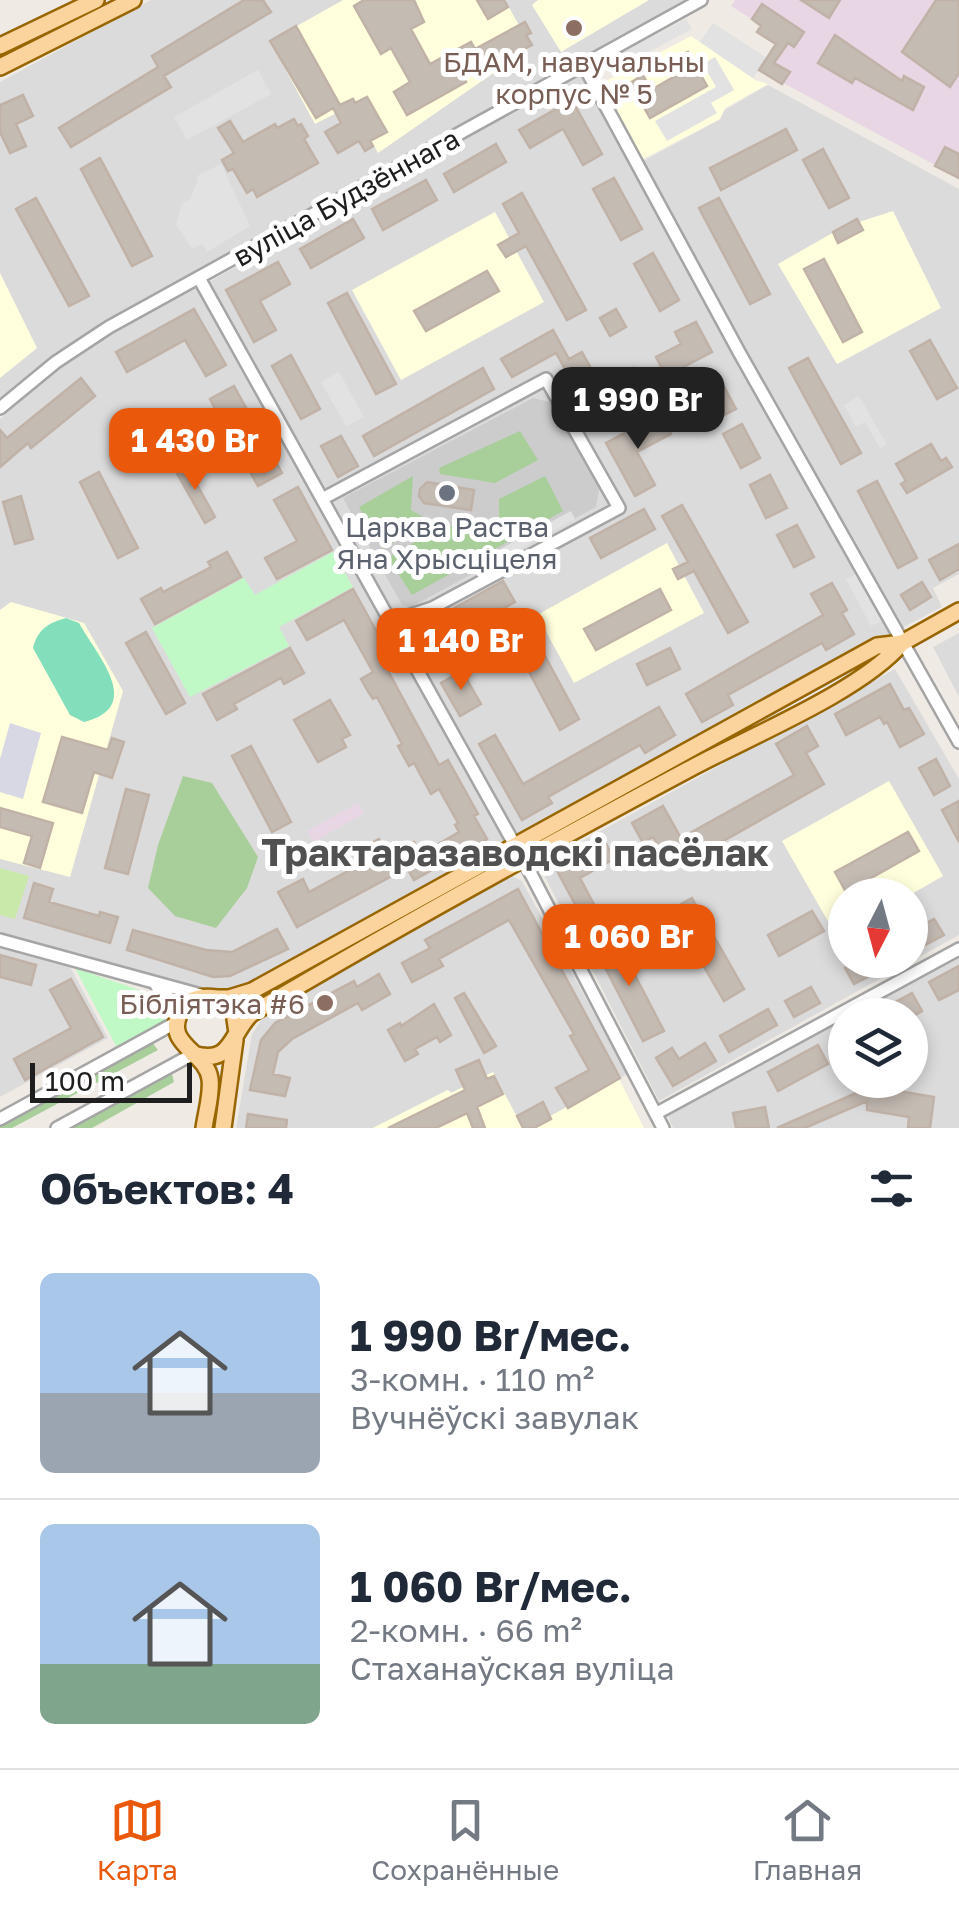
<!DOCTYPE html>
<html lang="ru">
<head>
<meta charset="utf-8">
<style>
	body { margin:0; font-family:"Golos Text",sans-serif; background:#f6f6f7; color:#1f2937; height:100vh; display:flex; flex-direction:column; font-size:38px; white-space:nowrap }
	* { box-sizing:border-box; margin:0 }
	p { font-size:32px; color:#747a83 }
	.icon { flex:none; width:55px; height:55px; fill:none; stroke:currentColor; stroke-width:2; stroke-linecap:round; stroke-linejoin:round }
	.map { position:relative; height:1128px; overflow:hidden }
	.details { display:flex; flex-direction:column; background:#fff; flex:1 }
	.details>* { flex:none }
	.needle { width:65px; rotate:186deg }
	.controls { position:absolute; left:828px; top:878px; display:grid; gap:20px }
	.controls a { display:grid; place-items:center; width:100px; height:100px; border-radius:50%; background:#fff; box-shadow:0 5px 15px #0003; font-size:50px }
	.scale { position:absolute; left:30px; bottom:25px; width:162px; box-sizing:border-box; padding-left:10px; border:5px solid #1e1e1e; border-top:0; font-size:28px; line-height:35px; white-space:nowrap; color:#1e1e1e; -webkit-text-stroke:8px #fff; paint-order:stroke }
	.price { position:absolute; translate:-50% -85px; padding:0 22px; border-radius:20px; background:#ea580c; color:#fff; font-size:32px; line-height:65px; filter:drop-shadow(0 2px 5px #0008) }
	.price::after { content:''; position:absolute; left:50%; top:60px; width:30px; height:22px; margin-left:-15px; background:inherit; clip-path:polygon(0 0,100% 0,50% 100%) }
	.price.current { background:#222; color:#fff }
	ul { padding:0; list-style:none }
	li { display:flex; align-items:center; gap:30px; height:250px; padding:0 40px }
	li+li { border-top:2px solid #e0e1e3 }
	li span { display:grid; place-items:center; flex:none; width:280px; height:200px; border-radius:15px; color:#555 }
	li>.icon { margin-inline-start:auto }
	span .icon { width:120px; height:120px; fill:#fffc; stroke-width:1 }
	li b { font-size:42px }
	h2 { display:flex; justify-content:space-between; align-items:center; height:120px; padding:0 40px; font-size:42px }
	.dock { display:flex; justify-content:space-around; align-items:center; height:140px; border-top:2px solid #e0e1e3; background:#fff; font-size:28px; color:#747a83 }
	.dock a { display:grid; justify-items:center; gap:5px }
	.dock .current { color:#ea580c }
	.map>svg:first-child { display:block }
	.residential { fill:#dcdbdb; fill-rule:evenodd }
	.industrial { fill:#e8d6e5 }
	.education { fill:#ffd }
	.religious { fill:#ccc }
	.grass { fill:#c9e9aa }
	.forest { fill:#a8ce99 }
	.park { fill:#c1f9c6 }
	.pitch { fill:#82debb }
	.parking { fill:#e2e2e2 }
	.plaza { fill:#d8d8e5 }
	.building { fill:#c4bbb3; stroke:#c1b2a7; stroke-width:2.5 }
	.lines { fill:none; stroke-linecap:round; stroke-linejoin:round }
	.minor-casing { stroke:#a5a5a5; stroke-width:16 }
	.major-casing { stroke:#976601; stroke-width:20 }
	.minor { stroke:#fff; stroke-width:11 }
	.major { stroke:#fbd39d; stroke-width:15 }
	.education-dot { fill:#8d6e63; stroke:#fff; stroke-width:4 }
	.worship-dot { fill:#6b7280; stroke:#fff; stroke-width:4 }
	.labels { text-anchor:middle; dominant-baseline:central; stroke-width:10; stroke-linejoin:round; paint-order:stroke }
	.education-label { font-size:28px; fill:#785e54; stroke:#fff }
	.street-label { font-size:28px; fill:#1e1e1e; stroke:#fff }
	.worship-label { font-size:28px; fill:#5b616d; stroke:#fff }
	.district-label { font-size:38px; font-weight:bold; fill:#515151; stroke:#fff }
</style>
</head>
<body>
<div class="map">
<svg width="959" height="1128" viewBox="0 0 959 1128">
	<rect width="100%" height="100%" fill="#efebe4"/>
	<path class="residential" d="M151 0H686L114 316 55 353 0 399V82Z
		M580 75 890 635 880 637 518 835 209 282Z
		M768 85 959 189V574L933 588 942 607 900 629 643 161 719 120 725 110Z
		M196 285 506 842 249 986 227 992 198 989 0 935V419L65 363 114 330Z
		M959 633V697L933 647Z
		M895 669 959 779V935L659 1101 539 865ZM845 895H910V960H845Z
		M512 876 522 881 627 1074 534 1128H523L447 1090 373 1128H236L252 1034 265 1015Z
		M0 944 68 963 108 1038 0 1097Z
		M959 955V1128H673L667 1114 845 1017V1080H910V1015H848Z"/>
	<path class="industrial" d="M735 0H959V178L759 70 780 38 771 32 766 38 757 32 761 25 731 6Z
		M358 803 364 813 314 842 307 831Z"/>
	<path class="education" d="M343 0H505L531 47 378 153 352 105 315 124 270 41Z
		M538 0H649L561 52 532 5Z
		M691 36 755 80 768 84 725 108 720 119 643 159 602 83Z
		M893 211 941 308 837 364 778 264 857 219 859 222Z
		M495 212 544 302 401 380 352 290Z
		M0 273 37 348 0 378Z
		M667 543 704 613 574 683 537 615Z
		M11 602 84 623 123 691 70 877 0 859V610Z
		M889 781 943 876 910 895H845V932L837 937 782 841Z
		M493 1072 523 1128H373L448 1090 451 1093Z
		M619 1079 644 1128H534L551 1119 550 1116Z"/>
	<path class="religious" d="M533 398 553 403 599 489 596 507 411 607 402 605 343 498Z"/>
	<path class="grass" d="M0 868 29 876 15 919 0 915Z"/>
	<path class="forest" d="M520 431 538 460 495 483 440 474 439 468Z
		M413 476 411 510 429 520 383 549 359 507Z
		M545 476 563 511 412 595 388 558 443 525 470 528 499 517V499Z
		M183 776 212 783 258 857 247 888 216 928 175 916 148 888 158 845Z
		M151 1041 158 1050 12 1128H0V1125Z
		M171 1070 174 1082 167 1086 92 1128H70Z"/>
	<path class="park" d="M333 552 353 587 279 627 289 646 190 697 152 628 244 578 255 595Z
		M75 968 160 997 170 1021 117 1048Z"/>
	<path class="pitch" d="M66 618 79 623C98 657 145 707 84 722L70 715 33 648C38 629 48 623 66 618Z"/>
	<path class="parking" d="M686 19 692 29 621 67 615 56Z
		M713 23 767 58 753 78 700 42Z
		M715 57 734 90 711 103 717 113 667 141 655 121 716 87 703 64Z
		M258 70 271 94 187 140 174 117Z
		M221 164 250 226 207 252 202 244 192 249 176 225 182 203 190 199 198 180 197 176Z
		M339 372 364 417 346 426 321 382Z
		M859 396 887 445 880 448 865 422 856 427 844 405Z
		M571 511 575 519 482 569 478 561Z
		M858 573 884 620 871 626 846 579Z"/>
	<path class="plaza" d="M10 723 41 733 23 799 0 792V759Z"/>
	<path class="building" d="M244 0H263L271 12 164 76 171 87 71 147 59 128 158 67 152 56Z
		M364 0H414L424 22 411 29 430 64 471 42 475 49 525 22 531 33 526 35 532 45 482 72 479 66 472 70 463 75 466 82 407 115 394 92 410 82 391 48 381 54 354 6Z
		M477 0H504L508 7 488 19Z
		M801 0H840L829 18Z
		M936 0H959V73L950 87 902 52Z
		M762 4 804 32 794 47 788 43 774 63 790 72 782 84 759 70 776 44 757 32 761 26 752 19Z
		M296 26 340 105 353 99 355 103 367 97 387 132 370 141 373 146 365 151 359 141 338 153 325 132 341 123 333 108 316 118 270 41Z
		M835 35 902 81 904 76 924 87 913 110 855 78 852 83 818 63Z
		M688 52 707 86 650 118 630 83 643 75 651 90 682 72 674 59Z
		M23 95 33 116 16 124 26 146 10 153 0 132V105Z
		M572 100 602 154 583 165 563 129 530 148 519 130Z
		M294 119 298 126 301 124 308 136 304 139 318 163 257 197 253 189 247 193 233 169 228 171 222 160 234 153 218 128 230 121 243 142 275 124 277 128Z
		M786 129 797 150 721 190 710 168Z
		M496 144 506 162 454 192 444 174Z
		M945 147 959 154V178L935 166Z
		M823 149 849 198 829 208 803 160Z
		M100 158 152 256 132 266 81 169Z
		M614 178 642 229 621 240 593 189Z
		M426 180 437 200 383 230 372 209Z
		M522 193 586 310 567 320 526 246 506 257 498 245 519 233 503 204Z
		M36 198 89 296 69 306 16 209Z
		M719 198 770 294 750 304 699 208Z
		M353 219 364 238 311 268 300 249Z
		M857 219 863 230 838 243 833 232Z
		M653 253 679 300 660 311 634 264Z
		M824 259 862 332 843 342 804 269Z
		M278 262 290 284 260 301 276 330 254 342 226 290Z
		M487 271 499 291 426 331 414 311Z
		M347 293 396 384 376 394 328 303Z
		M194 309 226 365 206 376 185 340 127 372 116 352Z
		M616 309 626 327 610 336 600 318Z
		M696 322 712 352 666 376 656 357 681 344 675 332Z
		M553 330 569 359 582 352 600 385 633 368 644 388 591 416 556 353 512 377 501 359Z
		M930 340 957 388 937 399 910 351Z
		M291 355 320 409 301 419 272 366Z
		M808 358 861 453 841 464 789 368Z
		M483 368 494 389 374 456 363 436Z
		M81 378 95 396 31 448 28 443 0 467V430L7 438Z
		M720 379 736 409 716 419 712 411 686 424 674 403Z
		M234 386 282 473 258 486 247 466 251 464 226 417 221 420 210 399Z
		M660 414 671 434 637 452 655 485 635 496 606 443Z
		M742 424 760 458 741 468 723 434Z
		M341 436 358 466 338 477 321 446Z
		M931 444 941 461 946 458 952 467 907 493 901 484 906 481 896 464Z
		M185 463 215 517 205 523 174 468Z
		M99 472 138 548 118 558 80 482Z
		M770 475 787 508 766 518 750 485Z
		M877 481 917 558 898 568 858 491Z
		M427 482 474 490 471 510 424 503 419 496 420 489Z
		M298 487 332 550 277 579 265 558 297 541 274 500Z
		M21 496 33 539 15 544 3 502Z
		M682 505 748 622 728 633 694 571 678 579 673 569 688 562 662 516Z
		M644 509 655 529 601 558 590 538Z
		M797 525 814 557 794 567 777 535Z
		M959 544V569L940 580 929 560Z
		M227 552 241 577 155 624 141 599 161 588 163 592 211 567 208 562Z
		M503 581 515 602 460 632 449 611Z
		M922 582 931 597 910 610 901 595Z
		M832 583 847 610 842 613 854 634 826 650 822 643 728 695 733 705 702 722 686 694 823 615 811 594Z
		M353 589 388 652 380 656 439 765 448 760 478 814 474 816 487 839 414 880 407 868 297 927 278 892 303 879 309 892 359 865 353 853 379 839 388 856 414 842 421 854 459 832 455 825 458 823 439 789 431 794 414 763 409 766 398 746 402 744 377 697 373 699 369 693 361 679 373 672 344 620 307 640 296 621Z
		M660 589 671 610 596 650 584 629Z
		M435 622 453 654 433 665 415 633Z
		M531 630 579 719 560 730 512 640Z
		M146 632 185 703 166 714 126 643Z
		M290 648 304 673 284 684 281 678 234 704 237 709 217 720 203 694Z
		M670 648 680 669 647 685 637 664Z
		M462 671 481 704 460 716 441 683Z
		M890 684 904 710 909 708 924 734 900 747 887 722 884 724 880 717 846 735 835 714Z
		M330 700 350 735 342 739 346 747 318 762 294 720Z
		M659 707 675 735 645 753 640 745 548 797 552 803 522 820 479 744 495 735 523 784Z
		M807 726 818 746 806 753 824 784 672 870 653 837 643 843 632 823 663 806 681 838 794 775 776 744Z
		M62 737 108 750 112 738 124 742 112 778 94 772 82 813 43 802Z
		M251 746 291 822 272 832 232 756Z
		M936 759 950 786 934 795 919 768Z
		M126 789 149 795 128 874 105 868Z
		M959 801V842L942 810Z
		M0 808 53 823 40 868 24 863 32 836 0 827Z
		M908 832 919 851 846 892 835 872Z
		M604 840 614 859 580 878 598 912 583 919 555 867Z
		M34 883 53 889 49 902 99 916 100 912 118 917 110 943 24 918Z
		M518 889 620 1078 568 1108 556 1088 589 1070 570 1036 574 1034 509 920 439 959 443 966 412 982 402 963 430 948 425 940Z
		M692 898 744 989 724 1001 671 910Z
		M812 911 824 931 779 956 768 935Z
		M934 919 944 935 910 953V932Z
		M277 929 288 949 230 976 213 977 127 950 133 930 206 950 232 952Z
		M615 937 664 1031 643 1041 595 948Z
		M0 955 36 965 31 985 0 977Z
		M861 960H873L879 971 854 984 845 968Z
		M959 966V990L939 1000 929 982Z
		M379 974 390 994 362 1010 358 1003 292 1039 278 1052 273 1074 290 1078 285 1096 250 1090 261 1040 275 1023 354 981 357 987Z
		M71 979 103 1037 25 1080 14 1059 71 1028 50 990Z
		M811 987 820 1003 794 1017 785 1001Z
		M464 993 496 1046 484 1053 455 998Z
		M912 993 922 1011 910 1018V1015H872Z
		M434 1004 451 1035 440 1042 437 1037 415 1049 418 1054 405 1061 388 1030 400 1023 401 1026Z
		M768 1009 777 1025 729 1052 720 1036Z
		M705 1043 716 1061 673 1086 656 1058 672 1048 679 1059Z
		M818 1045 828 1064 778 1091 768 1072Z
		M479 1060 487 1079 494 1076 503 1094 477 1107 485 1128H473L467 1113 436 1128H388L465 1090 456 1070Z
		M864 1085 934 1097 930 1128H908L909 1117 867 1110V1101L805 1128H777L854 1094Z
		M543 1102 551 1119 534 1128H523L517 1116Z
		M765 1107 769 1128H736L733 1113Z
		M248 1114 287 1120 286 1128H246Z"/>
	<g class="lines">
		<g class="minor-casing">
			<path id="minor" d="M583 64 739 352 959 742
				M199 278 532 876 663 1128
				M0 408 56 362 109 327 701 0
				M322 499 546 379 619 508 432 608 392 621
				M0 940 201 995
				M657 1113 959 949
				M0 1119 177 1022 169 998 156 985
				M57 1128 193 1054"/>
		</g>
		<g class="major-casing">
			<path id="major" d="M0 46 96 0
				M0 67 133 0
				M217 998H229L252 991 877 646 902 643 959 611
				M193 1054C232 1066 230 1034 251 1014 397 927 545 846 695 766 753 735 861 691 902 643
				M204 1128C206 1113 212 1094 210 1079 207 1052 162 1044 181 1011 189 997 203 996 217 998L234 1012 237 1033
				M223 1128 235 1040"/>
		</g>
		<use href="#minor" class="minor"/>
		<use href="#major" class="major"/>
	</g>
	<g class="education-dot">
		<circle cx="574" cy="28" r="10"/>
		<circle cx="325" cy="1003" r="10"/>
	</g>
	<circle class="worship-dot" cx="447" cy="493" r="10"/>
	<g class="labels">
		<g class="education-label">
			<text x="574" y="61">БДАМ, навучальны<tspan x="574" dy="32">корпус № 5</tspan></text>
			<text x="305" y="1003" text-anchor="end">Бібліятэка #6</text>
		</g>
		<g class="street-label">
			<text transform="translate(346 197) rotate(-29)">вуліца Будзённага</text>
		</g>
		<g class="worship-label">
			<text x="447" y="526">Царква Раства<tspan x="447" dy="32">Яна Хрысціцеля</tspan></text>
		</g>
		<g class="district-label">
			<text x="515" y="851">Трактаразаводскі пасёлак</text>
		</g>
	</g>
</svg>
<div class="controls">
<a><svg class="needle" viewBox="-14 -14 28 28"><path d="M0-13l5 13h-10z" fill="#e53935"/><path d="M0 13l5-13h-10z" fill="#747a83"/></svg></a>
<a><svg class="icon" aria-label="layers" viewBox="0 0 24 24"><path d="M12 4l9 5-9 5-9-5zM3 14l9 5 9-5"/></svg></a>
</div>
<div class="scale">100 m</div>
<b class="price current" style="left:638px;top:452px">1 990 Br</b>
<b class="price" style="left:195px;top:493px">1 430 Br</b>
<b class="price" style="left:461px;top:693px">1 140 Br</b>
<b class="price" style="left:629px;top:989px">1 060 Br</b>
</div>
<section class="details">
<h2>Объектов: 4<svg class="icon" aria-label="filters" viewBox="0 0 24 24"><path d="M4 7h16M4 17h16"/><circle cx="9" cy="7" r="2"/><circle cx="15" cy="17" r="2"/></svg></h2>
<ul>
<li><span style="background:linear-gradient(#a9c7e8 60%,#9aa5b1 0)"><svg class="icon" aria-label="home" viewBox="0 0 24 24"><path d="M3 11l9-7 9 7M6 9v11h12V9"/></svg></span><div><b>1 990 Br/мес.</b><p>3-комн. · 110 m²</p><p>Вучнёўскі завулак</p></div></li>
<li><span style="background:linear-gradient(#a9c7e8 70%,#7fa58c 0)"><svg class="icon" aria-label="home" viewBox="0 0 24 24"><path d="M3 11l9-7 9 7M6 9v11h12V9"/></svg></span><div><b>1 060 Br/мес.</b><p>2-комн. · 66 m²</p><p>Стаханаўская вуліца</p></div></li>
</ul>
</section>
<nav class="dock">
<a class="current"><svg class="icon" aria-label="map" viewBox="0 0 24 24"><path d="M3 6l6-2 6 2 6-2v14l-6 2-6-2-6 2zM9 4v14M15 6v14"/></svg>Карта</a>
<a><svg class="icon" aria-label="saved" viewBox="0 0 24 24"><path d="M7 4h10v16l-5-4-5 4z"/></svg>Сохранённые</a>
<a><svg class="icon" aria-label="home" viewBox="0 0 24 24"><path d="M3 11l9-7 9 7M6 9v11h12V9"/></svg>Главная</a>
</nav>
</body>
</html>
